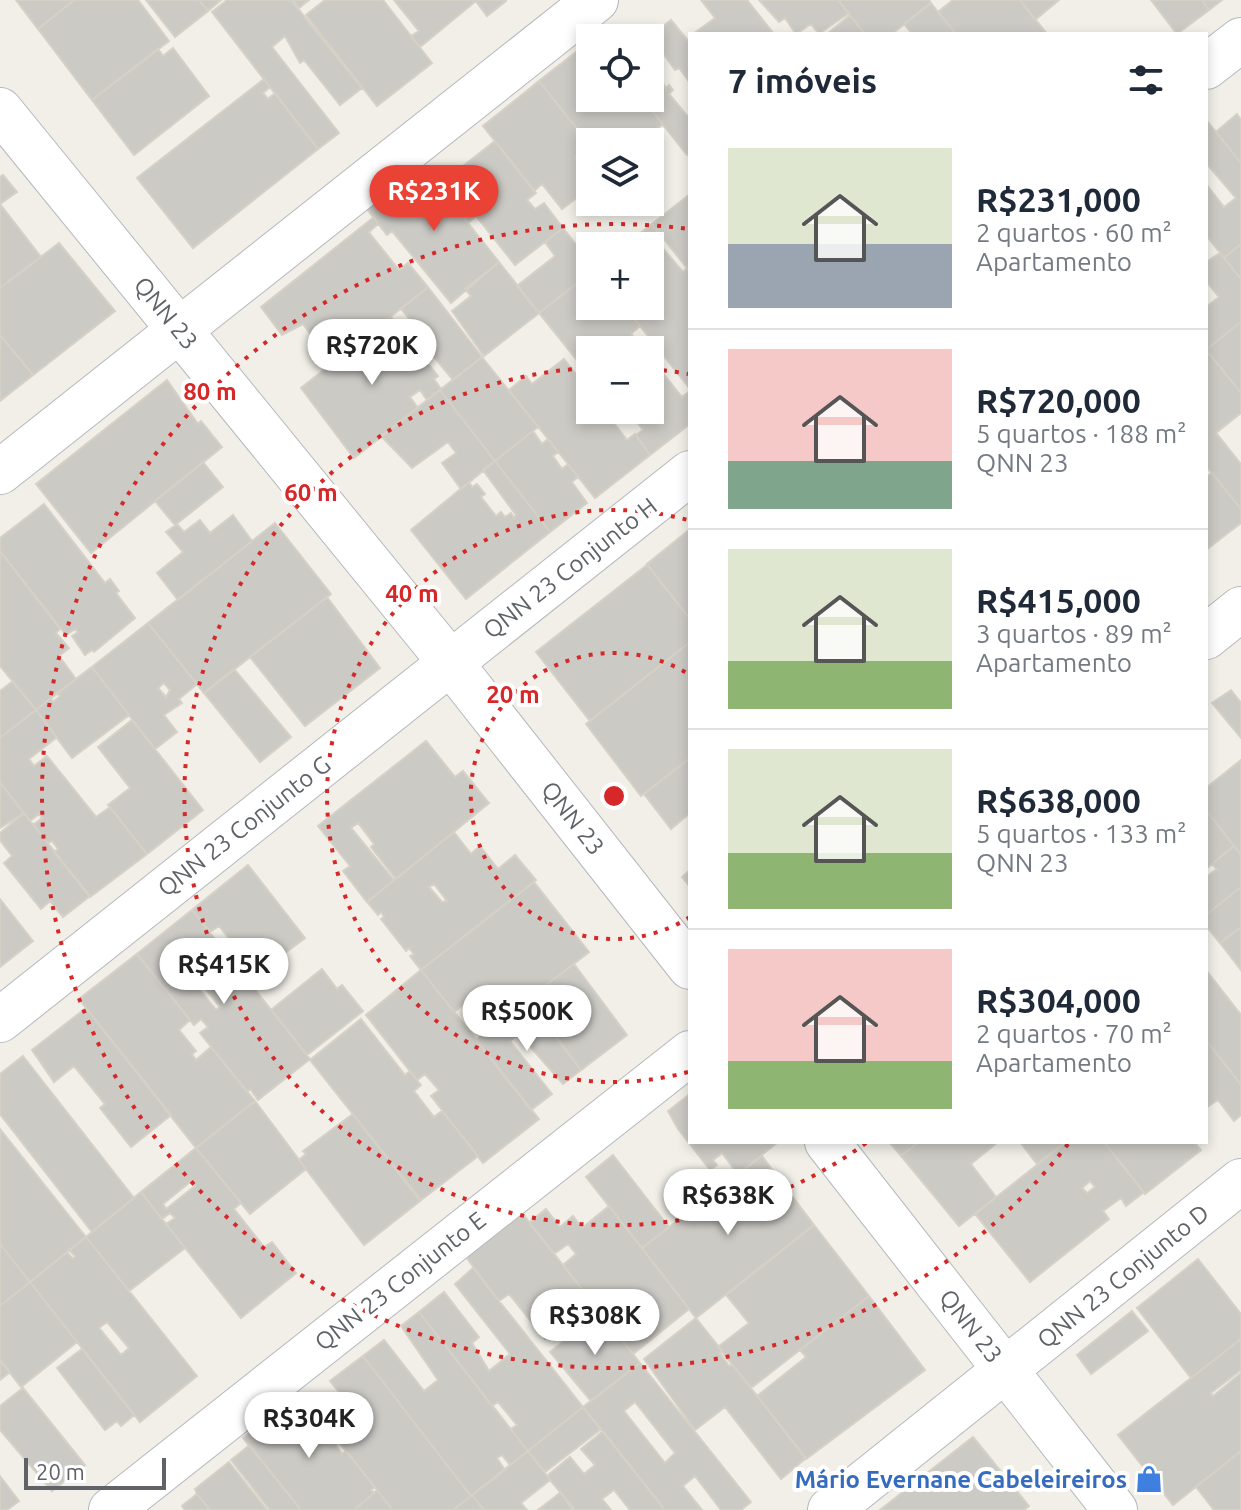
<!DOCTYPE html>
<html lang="pt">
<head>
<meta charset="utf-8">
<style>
	body { margin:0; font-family:Ubuntu,sans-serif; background:#f6f6f7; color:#1f2937; height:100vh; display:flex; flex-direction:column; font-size:30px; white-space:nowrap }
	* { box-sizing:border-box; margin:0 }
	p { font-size:26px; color:#747a83 }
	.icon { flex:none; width:44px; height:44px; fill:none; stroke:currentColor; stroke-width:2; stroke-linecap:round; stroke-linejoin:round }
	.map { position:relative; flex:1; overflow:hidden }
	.drawer { position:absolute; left:688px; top:32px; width:520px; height:1112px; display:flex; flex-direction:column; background:#fff; border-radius:0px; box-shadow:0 4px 12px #0003 }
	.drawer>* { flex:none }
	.controls { position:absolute; left:576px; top:24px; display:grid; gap:16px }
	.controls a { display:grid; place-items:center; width:88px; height:88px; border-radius:0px; background:#fff; box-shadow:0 4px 12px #0003; font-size:40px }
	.scale { position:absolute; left:24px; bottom:20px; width:142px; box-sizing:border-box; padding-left:8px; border:4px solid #5f6368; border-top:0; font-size:22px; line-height:28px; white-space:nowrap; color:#5f6368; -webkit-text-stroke:6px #fff; paint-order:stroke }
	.price { position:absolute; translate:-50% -68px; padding:0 18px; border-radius:28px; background:#fff; color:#222; font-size:26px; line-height:52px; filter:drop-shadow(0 2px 4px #0008) }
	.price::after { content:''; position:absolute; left:50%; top:48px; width:24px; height:18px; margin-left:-12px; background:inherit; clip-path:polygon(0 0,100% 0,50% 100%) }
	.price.on { background:#ea4335; color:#fff }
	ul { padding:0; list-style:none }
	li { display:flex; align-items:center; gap:24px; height:200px; padding:0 40px }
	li+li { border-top:2px solid #e0e1e3 }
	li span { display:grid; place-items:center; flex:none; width:224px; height:160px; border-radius:0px; color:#555 }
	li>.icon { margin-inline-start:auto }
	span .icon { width:96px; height:96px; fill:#fffc; stroke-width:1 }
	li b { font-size:34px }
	h2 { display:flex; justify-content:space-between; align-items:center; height:96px; padding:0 40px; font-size:34px }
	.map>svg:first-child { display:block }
	.building { fill:#cccac5; stroke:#d6d1c6; stroke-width:2; fill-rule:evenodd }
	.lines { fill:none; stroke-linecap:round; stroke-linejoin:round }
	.minor-casing { stroke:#b5b8bc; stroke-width:46 }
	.tertiary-casing { stroke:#b5b8bc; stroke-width:46 }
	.minor { stroke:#fff; stroke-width:44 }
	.tertiary { stroke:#fff; stroke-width:44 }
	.ring { fill:none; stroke:#d62828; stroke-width:4; stroke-dasharray:4 8 }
	.labels { text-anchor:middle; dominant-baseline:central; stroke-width:8; stroke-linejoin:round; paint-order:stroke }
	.street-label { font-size:24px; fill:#5f6368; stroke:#fff }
	.shop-label { font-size:24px; font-weight:bold; fill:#366cbe; stroke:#fff; text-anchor:end }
	.centre { fill:#d62828; stroke:#fff; stroke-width:4 }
	.ring-label { font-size:24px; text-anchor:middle; font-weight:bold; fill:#d62828; stroke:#fff; stroke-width:8; stroke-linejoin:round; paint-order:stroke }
</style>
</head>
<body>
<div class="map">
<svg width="1241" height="1510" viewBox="0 0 1241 1510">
	<rect width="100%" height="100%" fill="#f1efe8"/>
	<path class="building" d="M16 0H74L38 29Z
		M74 0H138L169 41 92 100 38 29Z
		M146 0H199L208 11 175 37Z
		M199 0H221L208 11Z
		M227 0H291L362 88 340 105 304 60 300 63 285 36 272 47 339 133 318 149 212 12Z
		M293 0H309L299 8Z
		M325 0H383L432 63 377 106 306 15Z
		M394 0H475L476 1 420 47 411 36 419 31Z
		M475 0H506V1L487 16Z
		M701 0H747L774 34H693L715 18Z
		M759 0H838L849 13 819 34 811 24 796 34 785 18 779 22Z
		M838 0H929L931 3 892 34H865Z
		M953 0H1020L1047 34H956L938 12Z
		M1020 0H1059L1035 20Z
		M1151 0H1202L1209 10 1177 34Z
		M1202 0H1222L1209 10Z
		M931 3 938 12 956 34H912L904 24Z
		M850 15 865 34H827Z
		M671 20 690 43V83L679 68 675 70 656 43 663 38 658 30Z
		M590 41V98H642L663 124 639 142H590V145L539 81Z
		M173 48 209 96 134 155 92 100 158 49 163 56Z
		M650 65 666 88 669 85 673 90 669 94 690 119V152L687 155 642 98H650Z
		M264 79 270 87 263 93 268 99 275 93 318 149 193 248 137 178Z
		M539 81 590 145 575 157 579 164 590 155V188L562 209 542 184 534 191 483 126Z
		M1237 114 1241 120V163L1216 132Z
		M1207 121 1241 163V244L1224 258 1206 235V184L1224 207 1236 198 1206 163Z
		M495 141 536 193 527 200 535 209 544 203 563 228 515 265 476 216 468 223 438 186Z
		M422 165 499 262 451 303 392 231 387 235 367 209Z
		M3 175 17 192 0 204 41 257 0 288V177Z
		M690 194V272L652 224Z
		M374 217 378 224 369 232 371 235 399 270 408 263 428 287 332 363 303 324 282 335 261 307Z
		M652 224 660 234 654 238 683 272 687 268 690 272V389L624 306H650V246H624Z
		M563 228 590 262V273L539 313 517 286 555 256 545 242Z
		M59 243 115 311 33 375 0 335V288Z
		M1241 244V279L1224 258Z
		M1220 253 1241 279V322L1207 349 1206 307 1219 297 1206 281V262Z
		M499 262 539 313 484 356 452 311 471 296 465 289Z
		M590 273V306H624L640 326 631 334 644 350H590V365L584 369 539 313Z
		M428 287 482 357 453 380 421 341 425 337 401 309Z
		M391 317 438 376 434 379 441 389 427 400 420 390 410 397 418 408 354 458 301 388Z
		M1241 322V393L1206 350Z
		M0 335 33 375 0 401Z
		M1210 354 1241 393V413L1216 433 1241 464V509L1206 466V357Z
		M482 357 538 427 495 461 440 390Z
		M650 357 682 397 690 391V424L650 455 636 435 643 430 628 410H650Z
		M564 359 590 392V410H604L627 440 635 434 650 455 595 498 509 390 526 376 532 384Z
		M167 380 198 424 201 421 222 447 91 553 36 484Z
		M440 390 495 461 461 489 442 463 456 453 448 442 412 468 381 436Z
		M533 431 542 444 548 439 558 452 553 456 562 469 568 464 578 477 572 482 587 503 550 532 495 461Z
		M495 461 550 532 466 599 411 530 469 482 472 487 477 484 485 494 481 497 496 516 501 512 505 517 511 513 514 518 516 515 483 470Z
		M203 462 223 487 175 525 155 501Z
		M1212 473 1241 509V523L1206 550V477Z
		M44 504 105 583 110 579 119 591 116 593 135 618 94 652 92 650 85 655 72 636 78 632 75 629 66 635 0 551V538Z
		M233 515 252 541 178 600 157 573 183 552 166 532 177 524 184 532 200 520 210 533Z
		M275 523 331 594 204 693 148 623Z
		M690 529V619L647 564Z
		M0 551 60 629 56 633 69 648 59 656 76 679 36 710 0 666Z
		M647 565 690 619V642L590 721 536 652Z
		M327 597 380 668 305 726 250 657Z
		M148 623 197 684 179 699 182 703 164 715 177 732 155 749 92 667ZM164 683 170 690 166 697 158 688Z
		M690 642V758L641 796 586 724Z
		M92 667 129 715 72 758 36 710 51 698 53 702 60 696 57 693Z
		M234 669 291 737 260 762 204 693Z
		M13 681 36 710 0 738V691Z
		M1231 690 1241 703V738L1212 703Z
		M36 710 57 737 29 759 34 766 47 756 96 817 110 807 147 854 90 897 54 852 58 849 52 841 48 843 33 825 42 818 39 814 30 821 0 782V738Z
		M132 720 203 810 147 854 108 805 130 788 98 747Z
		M426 741 455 777 463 771 489 803 396 879 371 847 374 844 358 823 351 828 394 880 367 902 343 871 350 866 318 826Z
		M690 758V813L671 829 644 794Z
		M1241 760V855L1206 810V788Z
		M0 782 24 813 0 828Z
		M1206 810 1234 846 1206 869Z
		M24 813 90 896 63 917 50 901 41 909 4 863 12 856 0 840V833Z
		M454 832 471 854 480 846 498 869 515 855 536 880 421 970 410 956 414 954 409 948 406 951 381 919 384 917 381 912 378 915 367 902ZM434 884 447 901 442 902 429 887Z
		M1234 846 1241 855V887L1206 915V877L1217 869 1212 864Z
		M248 865 305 938 257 974 219 926 210 932 192 910Z
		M690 870V887L682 877Z
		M534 882 589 952 509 1014 487 985 454 1012 421 970Z
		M1241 887V927L1220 943 1206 926V915Z
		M0 899 33 941 0 967Z
		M192 910 310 1059 258 1100 250 1089 247 1092 200 1033 208 1027 201 1019 194 1025 137 954ZM170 944 220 1007 216 1010 165 947Z
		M1241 927V970L1220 943Z
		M137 954 190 1020 179 1030 196 1051 192 1054 196 1060 211 1047 255 1101 196 1148 79 999Z
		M574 964 627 1035 581 1070 532 1005 546 995 541 989Z
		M322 969 337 989 342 985 363 1011 307 1055 271 1010Z
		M421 970 539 1119 483 1163 431 1096 439 1090 425 1074 417 1080 366 1015Z
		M1206 970 1241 1015V1085L1206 1040Z
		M527 1000 581 1070 563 1084 519 1034 510 1041 552 1094 531 1110 476 1040Z
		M86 1008 171 1115 131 1147 100 1108 105 1104 74 1066 54 1082 32 1050Z
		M361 1019 405 1075 410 1071 421 1085 414 1091 434 1117 442 1111 478 1156 421 1200 310 1060Z
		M1206 1040 1241 1085V1115L1234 1121 1218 1100 1206 1108Z
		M23 1056 134 1198 92 1232 0 1114V1074Z
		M690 1094V1142H778L738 1174 722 1153 713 1160 717 1165 710 1170 678 1129 668 1111Z
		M255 1101 306 1169 250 1214 196 1148Z
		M353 1114 420 1201 364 1245 299 1160 306 1154 303 1151Z
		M0 1129 86 1237 30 1282 0 1244Z
		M889 1142H919L901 1156Z
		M919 1142H998L971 1164 996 1197 959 1226 901 1156Z
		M1020 1142H1066L1037 1164Z
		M1066 1142H1104L1144 1192 1126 1206 1121 1198 1103 1211 1109 1219 1030 1282 975 1214ZM1090 1181 1095 1187 1087 1193 1082 1188Z
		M1104 1142H1194L1201 1150 1145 1194Z
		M196 1148 241 1203 234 1209 264 1247 272 1242 296 1273 241 1318 166 1224 175 1218 170 1213 162 1219 141 1192ZM190 1182 195 1186 166 1209 163 1204Z
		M613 1155 669 1227 642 1248 586 1177Z
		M762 1156 814 1225 696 1318 642 1248Z
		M141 1192 185 1248 129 1291 86 1237Z
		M609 1206 689 1309 633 1354 563 1265 576 1254 568 1244 554 1254 529 1223 546 1209 560 1227 573 1216 582 1228Z
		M522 1213 588 1297 560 1320 563 1324 545 1339 509 1294 499 1301 466 1257Z
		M814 1225 869 1296 751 1388 718 1347 749 1323 726 1295Z
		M86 1237 197 1376 140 1422 30 1282 67 1252 73 1259 75 1256 69 1250ZM107 1322 129 1348 121 1355 99 1328Z
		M0 1244 30 1282 0 1306Z
		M1198 1259 1241 1314V1339L1191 1378 1137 1308Z
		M473 1268 583 1407 528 1451 511 1429 517 1425 498 1402 492 1406 419 1312 444 1292 479 1337 472 1343 489 1371 510 1354 455 1284Z
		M30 1282 77 1342 21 1387 0 1360V1306Z
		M869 1296 925 1370 806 1459 757 1396 806 1357 800 1350 803 1348Z
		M1132 1311 1148 1331 1091 1374 1077 1355Z
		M419 1312 528 1451 510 1465 502 1455 497 1458 505 1470 471 1496 363 1356 384 1340 424 1391 438 1380 401 1326Z
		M601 1312 640 1363 591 1401 550 1352Z
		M696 1318 722 1351 720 1353 729 1366 732 1364 806 1458 781 1479 725 1407 695 1430 644 1359Z
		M1241 1339V1370L1211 1393 1213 1396 1241 1373V1451L1173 1505 1118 1435Z
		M82 1349 134 1415 121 1426 117 1421 105 1430 57 1368Z
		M363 1356 471 1496 453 1510H393L326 1426 347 1410 363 1432 374 1424 356 1402 350 1406 330 1381Z
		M0 1360 10 1372 0 1380Z
		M640 1363 751 1502 741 1510H721L695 1476 683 1486 702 1510H665L583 1407ZM635 1402 675 1453 665 1463 624 1411Z
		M23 1388 85 1465 52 1491 0 1430V1406Z
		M299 1393 342 1454 346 1451 375 1487 371 1490 374 1493 354 1510H301L243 1438Z
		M583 1407 601 1429 545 1472 528 1451Z
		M603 1431 665 1510H630L614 1490 602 1499 611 1510H575L550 1480 547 1476 570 1457 584 1474 595 1465 581 1449Z
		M973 1437 1029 1506 1024 1510H880Z
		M250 1445 259 1457 301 1510H270L252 1487 231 1460Z
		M528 1451 550 1480 521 1503 527 1510H484L472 1495Z
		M1241 1451V1510H1214L1196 1487Z
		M229 1462 267 1510H210L197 1494 195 1489Z
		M0 1476 19 1501 7 1510H0Z
		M377 1490 393 1510H354L374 1493Z
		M561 1492 572 1510H538Z
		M197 1494 210 1510H185L182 1506Z
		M472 1495 484 1510H453L471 1496Z"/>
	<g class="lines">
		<g class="minor-casing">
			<path id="minor" d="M1206 67 1241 40
				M0 472 596 0
				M1206 637 1241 609
				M0 1020 690 473
				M111 1510 690 1053
				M830 1510 1241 1181"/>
		</g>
		<g class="tertiary-casing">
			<path id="tertiary" d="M0 110 450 662 690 967
				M827 1142 1115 1510"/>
		</g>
		<use href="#minor" class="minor"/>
		<use href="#tertiary" class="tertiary"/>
	</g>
	<g class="ring">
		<path d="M690 917A143 143 0 1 1 690 675"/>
		<path d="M688 1072A286 286 0 1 1 688 520"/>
		<path d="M866 1143A429 429 0 1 1 588 368M651 369A429 429 0 0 1 688 374"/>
		<path d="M1068 1144A572 572 0 1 1 689 229"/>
	</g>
	<defs>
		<g id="shop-bare" transform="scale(2.16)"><path d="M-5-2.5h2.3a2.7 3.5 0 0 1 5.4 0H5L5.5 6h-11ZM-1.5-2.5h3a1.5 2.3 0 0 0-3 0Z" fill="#3f7fe0" stroke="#fff" stroke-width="2.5" paint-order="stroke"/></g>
	</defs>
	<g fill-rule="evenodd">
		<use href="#shop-bare" x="1149" y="1479"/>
	</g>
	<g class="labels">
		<g class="street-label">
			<text transform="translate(166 313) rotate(51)">QNN 23</text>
			<text transform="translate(570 568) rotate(-38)">QNN 23 Conjunto H</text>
			<text transform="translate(573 818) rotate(52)">QNN 23</text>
			<text transform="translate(244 826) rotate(-38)">QNN 23 Conjunto G</text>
			<text transform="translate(1123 1276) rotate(-39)">QNN 23 Conjunto D</text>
			<text transform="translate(400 1281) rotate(-38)">QNN 23 Conjunto E</text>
			<text transform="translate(971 1326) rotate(52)">QNN 23</text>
		</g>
		<g class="shop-label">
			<text x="1127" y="1479">Mário Evernane Cabeleireiros</text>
		</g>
	</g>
	<circle cx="614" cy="796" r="12" class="centre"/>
	<g class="ring-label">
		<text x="210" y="400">80 m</text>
		<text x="311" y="501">60 m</text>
		<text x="412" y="602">40 m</text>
		<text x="513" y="703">20 m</text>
	</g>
</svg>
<div class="controls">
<a><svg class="icon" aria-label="locate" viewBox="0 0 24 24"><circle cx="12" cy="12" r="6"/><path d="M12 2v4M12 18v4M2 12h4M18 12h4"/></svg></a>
<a><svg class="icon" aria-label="layers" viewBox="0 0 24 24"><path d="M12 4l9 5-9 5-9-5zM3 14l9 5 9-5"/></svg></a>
<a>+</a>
<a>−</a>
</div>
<div class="scale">20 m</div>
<b class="price on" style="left:434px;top:233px">R$231K</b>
<b class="price" style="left:372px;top:387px">R$720K</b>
<b class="price" style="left:224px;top:1006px">R$415K</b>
<b class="price" style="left:527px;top:1053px">R$500K</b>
<b class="price" style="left:728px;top:1237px">R$638K</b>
<b class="price" style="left:595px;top:1357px">R$308K</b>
<b class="price" style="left:309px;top:1460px">R$304K</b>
<section class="drawer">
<h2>7 imóveis<svg class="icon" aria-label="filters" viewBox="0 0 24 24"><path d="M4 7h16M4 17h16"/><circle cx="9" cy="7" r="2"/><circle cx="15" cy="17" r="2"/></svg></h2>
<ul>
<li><span style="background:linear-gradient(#dfe7d0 60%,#9aa5b1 0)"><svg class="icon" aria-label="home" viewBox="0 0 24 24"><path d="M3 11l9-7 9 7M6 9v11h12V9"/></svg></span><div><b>R$231,000</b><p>2 quartos · 60 m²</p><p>Apartamento</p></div></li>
<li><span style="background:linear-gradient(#f6c9c9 70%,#7fa58c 0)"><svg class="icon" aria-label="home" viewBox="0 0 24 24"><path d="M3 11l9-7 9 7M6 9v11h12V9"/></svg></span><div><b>R$720,000</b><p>5 quartos · 188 m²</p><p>QNN 23</p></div></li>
<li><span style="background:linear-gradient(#dfe7d0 70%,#8fb573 0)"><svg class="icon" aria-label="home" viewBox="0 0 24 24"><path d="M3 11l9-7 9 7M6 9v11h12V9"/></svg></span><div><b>R$415,000</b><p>3 quartos · 89 m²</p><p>Apartamento</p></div></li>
<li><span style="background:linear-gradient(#dfe7d0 65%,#8fb573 0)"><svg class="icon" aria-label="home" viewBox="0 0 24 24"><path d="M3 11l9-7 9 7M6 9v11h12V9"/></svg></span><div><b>R$638,000</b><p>5 quartos · 133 m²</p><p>QNN 23</p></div></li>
<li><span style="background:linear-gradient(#f6c9c9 70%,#8fb573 0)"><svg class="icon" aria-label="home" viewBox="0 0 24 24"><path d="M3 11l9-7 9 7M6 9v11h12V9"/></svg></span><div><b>R$304,000</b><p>2 quartos · 70 m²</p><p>Apartamento</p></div></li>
</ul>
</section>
</div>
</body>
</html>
